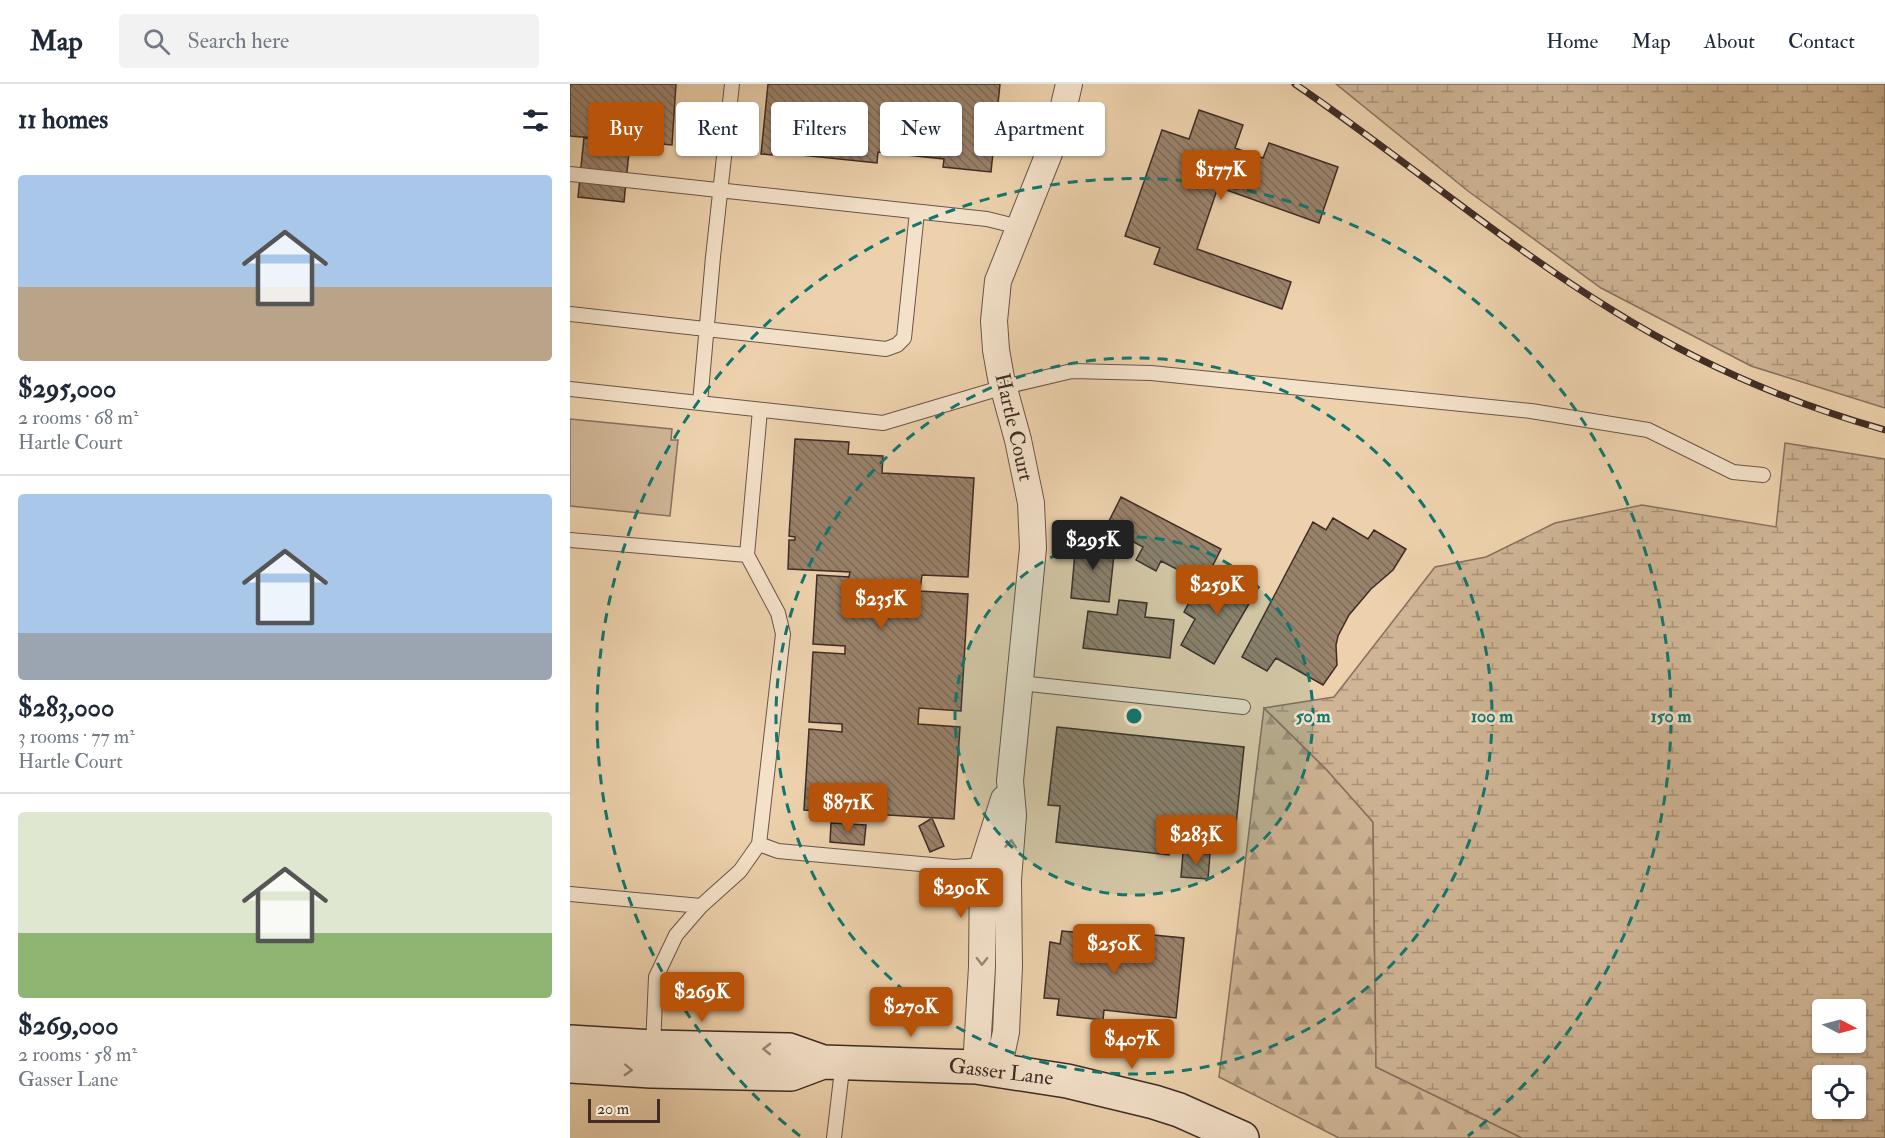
<!DOCTYPE html>
<html lang="en">
<head>
<meta charset="utf-8">
<style>
	body { margin:0; font-family:"IM FELL Double Pica",serif; background:#f2f2f3; color:#1f2937; height:100vh; display:flex; flex-direction:column; font-size:22px; white-space:nowrap }
	* { box-sizing:border-box; margin:0 }
	p { font-size:20px; color:#747a83 }
	.icon { flex:none; width:33px; height:33px; fill:none; stroke:currentColor; stroke-width:2; stroke-linecap:round; stroke-linejoin:round }
	.map { position:relative; flex:1; overflow:hidden }
	.details { display:flex; flex-direction:column; background:#fff; width:570px }
	.details>* { flex:none }
	.hud { position:absolute; left:18px; top:18px; width:570px; height:54px; display:flex; gap:12px }
	.needle { width:39px; rotate:96deg }
	.fabs { position:absolute; left:1242px; top:915px; display:grid; gap:12px }
	.fabs a { display:grid; place-items:center; width:54px; height:54px; border-radius:6px; background:#fff; box-shadow:0 2px 4px #0004; font-size:30px }
	.scale { position:absolute; left:18px; bottom:15px; width:72px; box-sizing:border-box; padding-left:6px; border:3px solid #3f2c25; border-top:0; font-size:16px; line-height:21px; white-space:nowrap; color:#3f2c25; -webkit-text-stroke:4px #f3e1c9; paint-order:stroke }
	.price { position:absolute; translate:-50% -51px; padding:0 14px; border-radius:6px; background:#b45309; color:#fff; font-size:20px; line-height:39px; filter:drop-shadow(0 2px 3px #0008) }
	.price::after { content:''; position:absolute; left:50%; top:36px; width:18px; height:14px; margin-left:-9px; background:inherit; clip-path:polygon(0 0,100% 0,50% 100%) }
	.price.selected { background:#222; color:#fff }
	ul { padding:0; list-style:none }
	li { display:grid; align-content:center; gap:12px; height:318px; padding:0 18px }
	li+li { border-top:2px solid #e0e1e3 }
	li span { display:grid; place-items:center; height:186px; border-radius:6px; color:#555 }
	li>.icon { margin-inline-start:auto }
	span .icon { width:108px; height:108px; fill:#fffc; stroke-width:1 }
	li b { font-size:26px }
	h2 { display:flex; justify-content:space-between; align-items:center; height:72px; padding:0 18px; font-size:26px }
	.pill { padding:0 21px; border-radius:6px; background:#fff; box-shadow:0 2px 4px #0004; font-size:21px; line-height:54px }
	.pill.selected { background:#b45309; color:#fff }
	header { display:flex; align-items:center; gap:36px; box-sizing:border-box; height:84px; padding:0 30px; background:#fff; border-bottom:2px solid #e0e1e3 }
	header strong { font-size:28px }
	nav { display:flex; gap:33px; margin-inline-start:auto; font-size:21px }
	.search { width:420px; height:54px; background:#f2f2f3; display:flex; align-items:center; gap:15px; box-sizing:border-box; padding:0 21px; border-radius:6px; color:#747a83; font-size:22px }
	main { display:flex; flex:1; min-height:0 }
	.map>svg:first-child { display:block }
	.green { fill:#cfb595; stroke:#87705d; stroke-width:1.5 }
	.forest { fill:url(#forest-firs); stroke:#87705d; stroke-width:1.5 }
	.wetland { fill:url(#wetland-marsh); stroke:#87705d; stroke-width:1.5; fill-rule:evenodd }
	.building { fill:url(#building-back-hatch); stroke:#3f2c25; stroke-width:1.5 }
	.lines { fill:none; stroke-linecap:round; stroke-linejoin:round }
	.lane-casing { stroke:#6a5547; stroke-width:16 }
	.street-casing { stroke:#6a5547; stroke-width:28 }
	.secondary-casing { stroke:#3f2c25; stroke-width:36 }
	.lane { stroke:#f3e1c9; stroke-width:14 }
	.street { stroke:#f3e1c9; stroke-width:26 }
	.secondary { stroke:#f3e1c9; stroke-width:33 }
	.rail-casing { stroke:#3f2c25; stroke-width:7 }
	.rail { stroke:#f3e1c9; stroke-width:4.5; stroke-dasharray:14; stroke-linecap:butt }
	.oneway { stroke:#998677 }
	.ring { fill:none; stroke:#0f766e; stroke-width:3; stroke-dasharray:10 8 }
	.labels { text-anchor:middle; dominant-baseline:central; stroke-width:5; stroke-linejoin:round; paint-order:stroke }
	.street-label { font-size:21px; fill:#3f2c25; stroke:#f3e1c9 }
	.centre { fill:#0f766e; stroke:#f3e1c9; stroke-width:3 }
	.ring-label { font-size:18px; text-anchor:middle; font-weight:bold; fill:#0f766e; stroke:#f3e1c9; stroke-width:5; stroke-linejoin:round; paint-order:stroke }
</style>
</head>
<body>
<header>
<strong>Map</strong>
<div class="search"><svg class="icon" aria-label="search" viewBox="0 0 24 24"><circle cx="10" cy="10" r="6"/><path d="M15 15l6 6"/></svg>Search here</div>
<nav><a>Home</a><a>Map</a><a>About</a><a>Contact</a></nav>
</header>
<main>
<section class="details">
<h2>11 homes<svg class="icon" aria-label="filters" viewBox="0 0 24 24"><path d="M4 7h16M4 17h16"/><circle cx="9" cy="7" r="2"/><circle cx="15" cy="17" r="2"/></svg></h2>
<ul>
<li><span style="background:linear-gradient(#a9c7e8 60%,#b9a48a 0)"><svg class="icon" aria-label="home" viewBox="0 0 24 24"><path d="M3 11l9-7 9 7M6 9v11h12V9"/></svg></span><div><b>$295,000</b><p>2 rooms · 68 m²</p><p>Hartle Court</p></div></li>
<li><span style="background:linear-gradient(#a9c7e8 75%,#9aa5b1 0)"><svg class="icon" aria-label="home" viewBox="0 0 24 24"><path d="M3 11l9-7 9 7M6 9v11h12V9"/></svg></span><div><b>$283,000</b><p>3 rooms · 77 m²</p><p>Hartle Court</p></div></li>
<li><span style="background:linear-gradient(#dfe7d0 65%,#8fb573 0)"><svg class="icon" aria-label="home" viewBox="0 0 24 24"><path d="M3 11l9-7 9 7M6 9v11h12V9"/></svg></span><div><b>$269,000</b><p>2 rooms · 58 m²</p><p>Gasser Lane</p></div></li>
</ul>
</section>
<div class="map">
<svg width="1315" height="1054" viewBox="0 0 1315 1054">
	<defs>
		<pattern id="forest-firs" width="22" height="20" patternUnits="userSpaceOnUse" patternTransform="scale(1.5)"><rect width="22" height="20" fill="#cfb595"/><path d="M5 1l3.5 6h-7zM16 11l3.5 6h-7z" fill="#a99379"/></pattern>
		<pattern id="wetland-marsh" width="20" height="14" patternUnits="userSpaceOnUse" patternTransform="scale(1.5)"><rect width="20" height="14" fill="#cfb595"/><path d="M1 5h8M5 5V1M11 12h8M15 12V8" fill="none" stroke="#a99379"/></pattern>
		<pattern id="building-back-hatch" width="6" height="6" patternUnits="userSpaceOnUse" patternTransform="scale(1.5)"><rect width="6" height="6" fill="#99826b"/><path d="M-1 5l2 2M0 0l6 6M5-1l2 2" fill="none" stroke="#7e6b58"/></pattern>
	</defs>
	<rect width="100%" height="100%" fill="#ecd1ac"/>
	<filter id="stains"><feTurbulence type="fractalNoise" baseFrequency=".00333" numOctaves="4"/><feColorMatrix values="0 0 0 0 .2 0 0 0 0 .09 0 0 0 0 .02 0 0 0 .5 -.17"/></filter>
	<radialGradient id="worn" r=".72"><stop offset=".6" stop-color="#630" stop-opacity="0"/><stop offset="1" stop-color="#630" stop-opacity=".3"/></radialGradient>
	<path class="green" d="M0 335 102 345 101 356H108L100 432 0 422Z"/>
	<path class="forest" d="M694 624 756 685 803 738 806 983 952 1054H769L649 993Z"/>
	<path class="wetland" d="M766 0H1315V324L1181 282 1031 204 898 107Z
		M1215 359 1315 375V1054H952L806 983 803 738 756 685 694 624 764 613 865 483 916 473 985 439 1072 421 1206 443ZM1252 926H1286V958H1252ZM1252 992H1286V1024H1252Z"/>
	<path class="building" d="M0 0H106L102 61 0 52Z
		M198 0H430L421 88 373 83 374 75 308 68 307 79 202 68V71L191 70Z
		M629 26 673 41 665 64 693 74 699 59 768 83 749 139 648 103 627 165 721 198 712 225 584 180 590 164 555 152 592 46 619 55Z
		M14 53 60 58 54 118 8 113Z
		M225 355 279 358 278 370 313 372 312 389 404 394 398 493 352 491 350 507 398 510 391 627 349 624 348 640 390 643 384 735 234 726 239 645 272 648V640L239 638 243 568 275 570V562L243 560 247 491 279 493 280 488 218 485 219 456H225V453L219 452Z
		M551 413 651 465 634 499 591 477 586 487 566 476 573 463 536 443Z
		M763 434 798 455 804 446 836 465 823 486 801 505 779 531 768 552 766 561 767 581 753 601 706 574 697 587 672 573 743 438 756 446Z
		M506 457 545 461 539 518 501 514Z
		M655 487 687 506 644 580 611 561 625 535 614 528 627 504 641 512Z
		M549 516 577 519 575 533 604 536 600 574 513 564 518 527 547 531Z
		M487 643 674 663 665 750 601 744 599 771 486 758 490 722 478 721Z
		M362 734 374 762 360 768 349 742Z
		M261 739 296 741 294 761 260 758Z
		M613 768 640 770 638 795 611 793Z
		M492 847 546 852 545 863 561 865 563 849 614 854 606 934 534 926 533 936 487 931 489 915 474 914 480 858 490 860Z"/>
	<g class="lines">
		<g class="lane-casing">
			<path id="lane" d="M0 90 417 135 449 143
				M0 230 316 265 327 261 334 254 347 128
				M0 305 313 339 434 303 502 287 581 289 961 327 1078 346 1163 388 1193 391
				M130 319 143 173 162 0
				M0 456 177 471
				M450 599 673 623
				M189 760 208 767 384 783 413 781
				M0 810 131 822 170 787 189 760 213 550 208 529 177 471 190 326
				M83 963 86 893 106 851 131 822
				M264 1054 273 977"/>
		</g>
		<g class="street-casing">
			<path id="street" d="M406 983 412 883 413 781 434 715
				M428 986 436 948 439 883 438 796 443 731 440 697 463 464 461 419 448 356 431 294 426 266 424 237 428 197 478 72 489 43 499 0"/>
		</g>
		<g class="secondary-casing">
			<path id="secondary" d="M0 958 83 963 219 966 253 978
				M0 982 81 987 221 990 253 978 406 983 497 997 584 1018 609 1026 672 1054"/>
		</g>
		<use href="#lane" class="lane"/>
		<use href="#street" class="street"/>
		<use href="#secondary" class="secondary"/>
		<g class="rail-casing">
			<path id="rail" d="M725 0C832 73 931 158 1042 226 1127 279 1219 319 1315 346"/>
		</g>
		<use href="#rail" class="rail"/>
	</g>
	<defs><path id="oneway-chevron" d="M-2-3.5L2.5 0L-2 3.5" fill="none" stroke-width="1.6" stroke-linecap="round" stroke-linejoin="round" transform="scale(1.5)"/></defs>
	<g class="oneway">
		<use href="#oneway-chevron" transform="translate(441 760) rotate(-86)"/>
		<use href="#oneway-chevron" transform="translate(412 877) rotate(91)"/>
		<use href="#oneway-chevron" transform="translate(197 965) rotate(-179)"/>
		<use href="#oneway-chevron" transform="translate(58 986) rotate(3)"/>
	</g>
	<circle cx="564" cy="632" r="179" fill="#0f766e" fill-opacity=".12"/>
	<g class="ring">
		<circle cx="564" cy="632" r="179"/>
		<circle cx="564" cy="632" r="358"/>
		<path d="M230 1052A537 537 0 1 1 898 1052"/>
	</g>
	<g class="labels">
		<g class="street-label">
			<text transform="translate(444 343) rotate(77)">Hartle Court</text>
			<text transform="translate(431 988) rotate(7)">Gasser Lane</text>
		</g>
	</g>
	<circle cx="564" cy="632" r="9" class="centre"/>
	<g class="ring-label">
		<text x="743" y="638">50 m</text>
		<text x="922" y="638">100 m</text>
		<text x="1101" y="638">150 m</text>
	</g>
	<rect width="100%" height="100%" filter="url(#stains)"/>
	<rect width="100%" height="100%" fill="url(#worn)"/>
</svg>
<div class="fabs">
<a><svg class="needle" viewBox="-14 -14 28 28"><path d="M0-13l5 13h-10z" fill="#e53935"/><path d="M0 13l5-13h-10z" fill="#747a83"/></svg></a>
<a><svg class="icon" aria-label="locate" viewBox="0 0 24 24"><circle cx="12" cy="12" r="6"/><path d="M12 2v4M12 18v4M2 12h4M18 12h4"/></svg></a>
</div>
<div class="scale">20 m</div>
<b class="price" style="left:651px;top:117px">$177K</b>
<b class="price selected" style="left:523px;top:487px">$295K</b>
<b class="price" style="left:647px;top:532px">$259K</b>
<b class="price" style="left:311px;top:546px">$235K</b>
<b class="price" style="left:278px;top:750px">$871K</b>
<b class="price" style="left:626px;top:782px">$283K</b>
<b class="price" style="left:391px;top:835px">$290K</b>
<b class="price" style="left:544px;top:891px">$250K</b>
<b class="price" style="left:132px;top:939px">$269K</b>
<b class="price" style="left:341px;top:954px">$270K</b>
<b class="price" style="left:562px;top:986px">$407K</b>
<div class="hud">
<a class="pill selected">Buy</a>
<a class="pill">Rent</a>
<a class="pill">Filters</a>
<a class="pill">New</a>
<a class="pill">Apartment</a>
</div>
</div>
</main>
</body>
</html>
